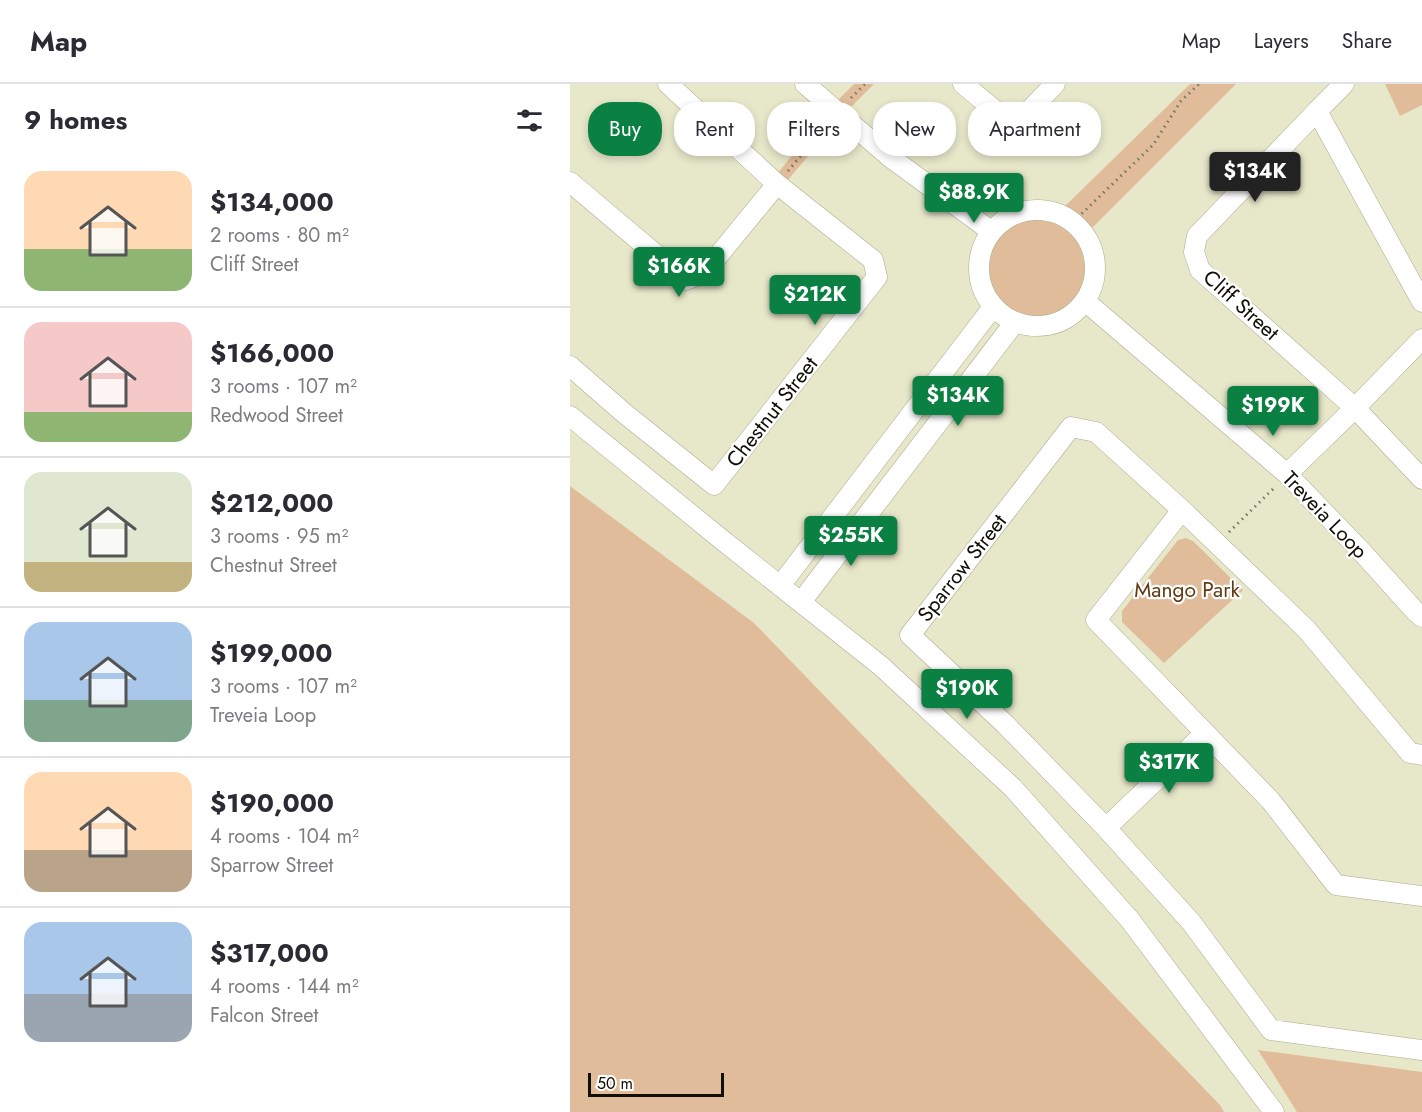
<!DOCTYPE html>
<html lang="en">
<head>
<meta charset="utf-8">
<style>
	body { margin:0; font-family:Jost,sans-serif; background:#f7f7f7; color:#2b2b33; height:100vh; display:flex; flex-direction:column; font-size:22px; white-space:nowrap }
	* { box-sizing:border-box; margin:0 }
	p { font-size:20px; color:#7c7c81 }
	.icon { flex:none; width:33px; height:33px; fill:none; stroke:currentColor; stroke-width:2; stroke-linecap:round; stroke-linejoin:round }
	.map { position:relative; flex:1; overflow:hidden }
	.details { display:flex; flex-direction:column; background:#fff; width:570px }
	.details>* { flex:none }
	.hud { position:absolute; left:18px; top:18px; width:570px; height:54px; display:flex; gap:12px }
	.scale { position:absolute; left:18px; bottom:15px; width:136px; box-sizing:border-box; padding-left:6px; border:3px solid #0f0f06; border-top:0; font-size:16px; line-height:21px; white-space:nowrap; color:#0f0f06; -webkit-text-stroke:4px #fff; paint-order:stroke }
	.price { position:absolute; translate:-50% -51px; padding:0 14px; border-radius:6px; background:#0b8043; color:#fff; font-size:20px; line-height:39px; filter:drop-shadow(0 2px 3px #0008) }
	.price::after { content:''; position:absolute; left:50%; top:36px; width:18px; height:14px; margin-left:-9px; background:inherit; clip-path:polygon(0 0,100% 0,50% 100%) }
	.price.active { background:#222; color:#fff }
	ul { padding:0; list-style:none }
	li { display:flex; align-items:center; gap:18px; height:150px; padding:0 24px }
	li+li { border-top:2px solid #e1e1e2 }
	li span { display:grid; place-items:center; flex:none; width:168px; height:120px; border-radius:18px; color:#555 }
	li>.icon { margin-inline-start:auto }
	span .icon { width:72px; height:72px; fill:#fffc; stroke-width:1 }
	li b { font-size:26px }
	h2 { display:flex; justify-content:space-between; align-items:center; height:72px; padding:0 24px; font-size:26px }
	.tag { padding:0 21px; border-radius:24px; background:#fff; box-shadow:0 3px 9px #0003; font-size:21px; line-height:54px }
	.tag.active { background:#0b8043; color:#fff }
	header { display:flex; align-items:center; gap:36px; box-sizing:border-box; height:84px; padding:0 30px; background:#fff; border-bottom:2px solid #e1e1e2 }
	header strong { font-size:28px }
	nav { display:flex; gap:33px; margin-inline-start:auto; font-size:21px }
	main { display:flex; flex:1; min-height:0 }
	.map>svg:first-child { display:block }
	.green { fill:#e1bc9b }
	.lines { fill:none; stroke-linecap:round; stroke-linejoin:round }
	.minor-casing { stroke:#aaaa8e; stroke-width:21 }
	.path { stroke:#767663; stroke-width:3; stroke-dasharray:1.5 4.5; stroke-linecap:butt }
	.minor { stroke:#fff; stroke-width:20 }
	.labels { text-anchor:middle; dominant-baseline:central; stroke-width:4.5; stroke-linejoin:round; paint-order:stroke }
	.street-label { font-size:21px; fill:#0f0f06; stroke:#fff }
	.park-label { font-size:21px; fill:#603a11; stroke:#fff }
</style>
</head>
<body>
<header>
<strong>Map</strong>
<nav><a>Map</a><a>Layers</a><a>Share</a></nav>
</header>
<main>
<section class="details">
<h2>9 homes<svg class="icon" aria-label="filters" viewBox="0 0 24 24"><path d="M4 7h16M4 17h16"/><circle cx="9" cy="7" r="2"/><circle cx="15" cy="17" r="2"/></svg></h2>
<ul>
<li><span style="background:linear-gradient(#ffd9b3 65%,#8fb573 0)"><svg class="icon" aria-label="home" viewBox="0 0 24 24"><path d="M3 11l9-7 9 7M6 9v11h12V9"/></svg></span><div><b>$134,000</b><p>2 rooms · 80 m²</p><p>Cliff Street</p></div></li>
<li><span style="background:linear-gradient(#f6c9c9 75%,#8fb573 0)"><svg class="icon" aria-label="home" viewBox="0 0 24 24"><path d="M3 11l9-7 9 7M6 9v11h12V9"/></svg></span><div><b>$166,000</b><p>3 rooms · 107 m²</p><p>Redwood Street</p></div></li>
<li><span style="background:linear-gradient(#dfe7d0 75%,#c2b280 0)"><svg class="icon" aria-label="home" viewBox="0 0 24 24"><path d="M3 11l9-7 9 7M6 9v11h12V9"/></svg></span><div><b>$212,000</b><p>3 rooms · 95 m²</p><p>Chestnut Street</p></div></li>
<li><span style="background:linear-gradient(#a9c7e8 65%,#7fa58c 0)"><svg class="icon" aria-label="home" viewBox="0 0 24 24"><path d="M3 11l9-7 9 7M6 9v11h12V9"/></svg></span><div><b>$199,000</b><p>3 rooms · 107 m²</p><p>Treveia Loop</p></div></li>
<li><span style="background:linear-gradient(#ffd9b3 65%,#b9a48a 0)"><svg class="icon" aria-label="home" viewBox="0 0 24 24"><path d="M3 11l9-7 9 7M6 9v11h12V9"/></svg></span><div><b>$190,000</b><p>4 rooms · 104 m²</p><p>Sparrow Street</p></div></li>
<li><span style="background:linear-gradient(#a9c7e8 60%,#9aa5b1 0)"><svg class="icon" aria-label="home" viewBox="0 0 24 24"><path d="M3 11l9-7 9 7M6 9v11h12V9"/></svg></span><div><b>$317,000</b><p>4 rooms · 144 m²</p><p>Falcon Street</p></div></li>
</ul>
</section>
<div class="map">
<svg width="852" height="1028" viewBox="0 0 852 1028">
	<rect width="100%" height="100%" fill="#e7e8ca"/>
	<path class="green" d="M284 0H304L272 32 212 103 203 95 261 23Z
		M620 0H666L516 150 504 137 488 129Z
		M815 0H852V21L830 32Z
		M417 185a49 49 0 1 1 98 0a49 49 0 1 1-98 0Z
		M0 402 184 539 650 1021 654 1028H0Z
		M616 454 623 457 673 506 594 579 552 538V527L608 456Z
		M688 966 852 988V1028H727Z"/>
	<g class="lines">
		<g class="minor-casing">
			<path id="minor" d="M235 0 321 74 421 147
				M393 0 433 33 446 35 458 28 485 0
				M747 27 774 0
				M0 98 116 196 134 189 207 100
				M409 184a58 58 0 1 1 116 0a58 58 0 1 1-116 0Z
				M515 217 717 390 792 468 846 528 852 533
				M852 218 747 27 627 152 624 168 630 186 785 324 852 395
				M0 282 54 329 144 401 307 193 303 176 207 100 98 0
				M0 332 151 455 311 582 443 704 560 836 704 1028
				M717 390 785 324 852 255
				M612 426 526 536 701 717 766 801 852 812
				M210 502 423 223
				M231 518 445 238
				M852 671 840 669 737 546 612 426 526 348 501 343 340 551 436 641 536 744 621 838 701 946 852 966
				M536 744 635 649"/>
		</g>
		<path class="path" d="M281 14 295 0
			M218 87 256 42
			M503 138 583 61 611 17 629 0
			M659 448 704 404"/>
		<use href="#minor" class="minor"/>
	</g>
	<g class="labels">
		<g class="street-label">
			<text transform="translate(671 221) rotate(42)">Cliff Street</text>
			<text transform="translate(202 328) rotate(-52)">Chestnut Street</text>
			<text transform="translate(755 431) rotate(46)">Treveia Loop</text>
			<text transform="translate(392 484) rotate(-52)">Sparrow Street</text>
		</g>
		<g class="park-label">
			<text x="617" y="506">Mango Park</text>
		</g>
	</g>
</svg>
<div class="scale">50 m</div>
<b class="price active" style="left:685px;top:119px">$134K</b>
<b class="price" style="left:404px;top:140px">$88.9K</b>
<b class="price" style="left:109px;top:214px">$166K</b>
<b class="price" style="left:245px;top:242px">$212K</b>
<b class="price" style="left:388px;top:343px">$134K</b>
<b class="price" style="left:703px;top:353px">$199K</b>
<b class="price" style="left:281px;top:483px">$255K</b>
<b class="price" style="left:397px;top:636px">$190K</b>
<b class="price" style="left:599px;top:710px">$317K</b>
<div class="hud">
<a class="tag active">Buy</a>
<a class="tag">Rent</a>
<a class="tag">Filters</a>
<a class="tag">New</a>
<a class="tag">Apartment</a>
</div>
</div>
</main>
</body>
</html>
